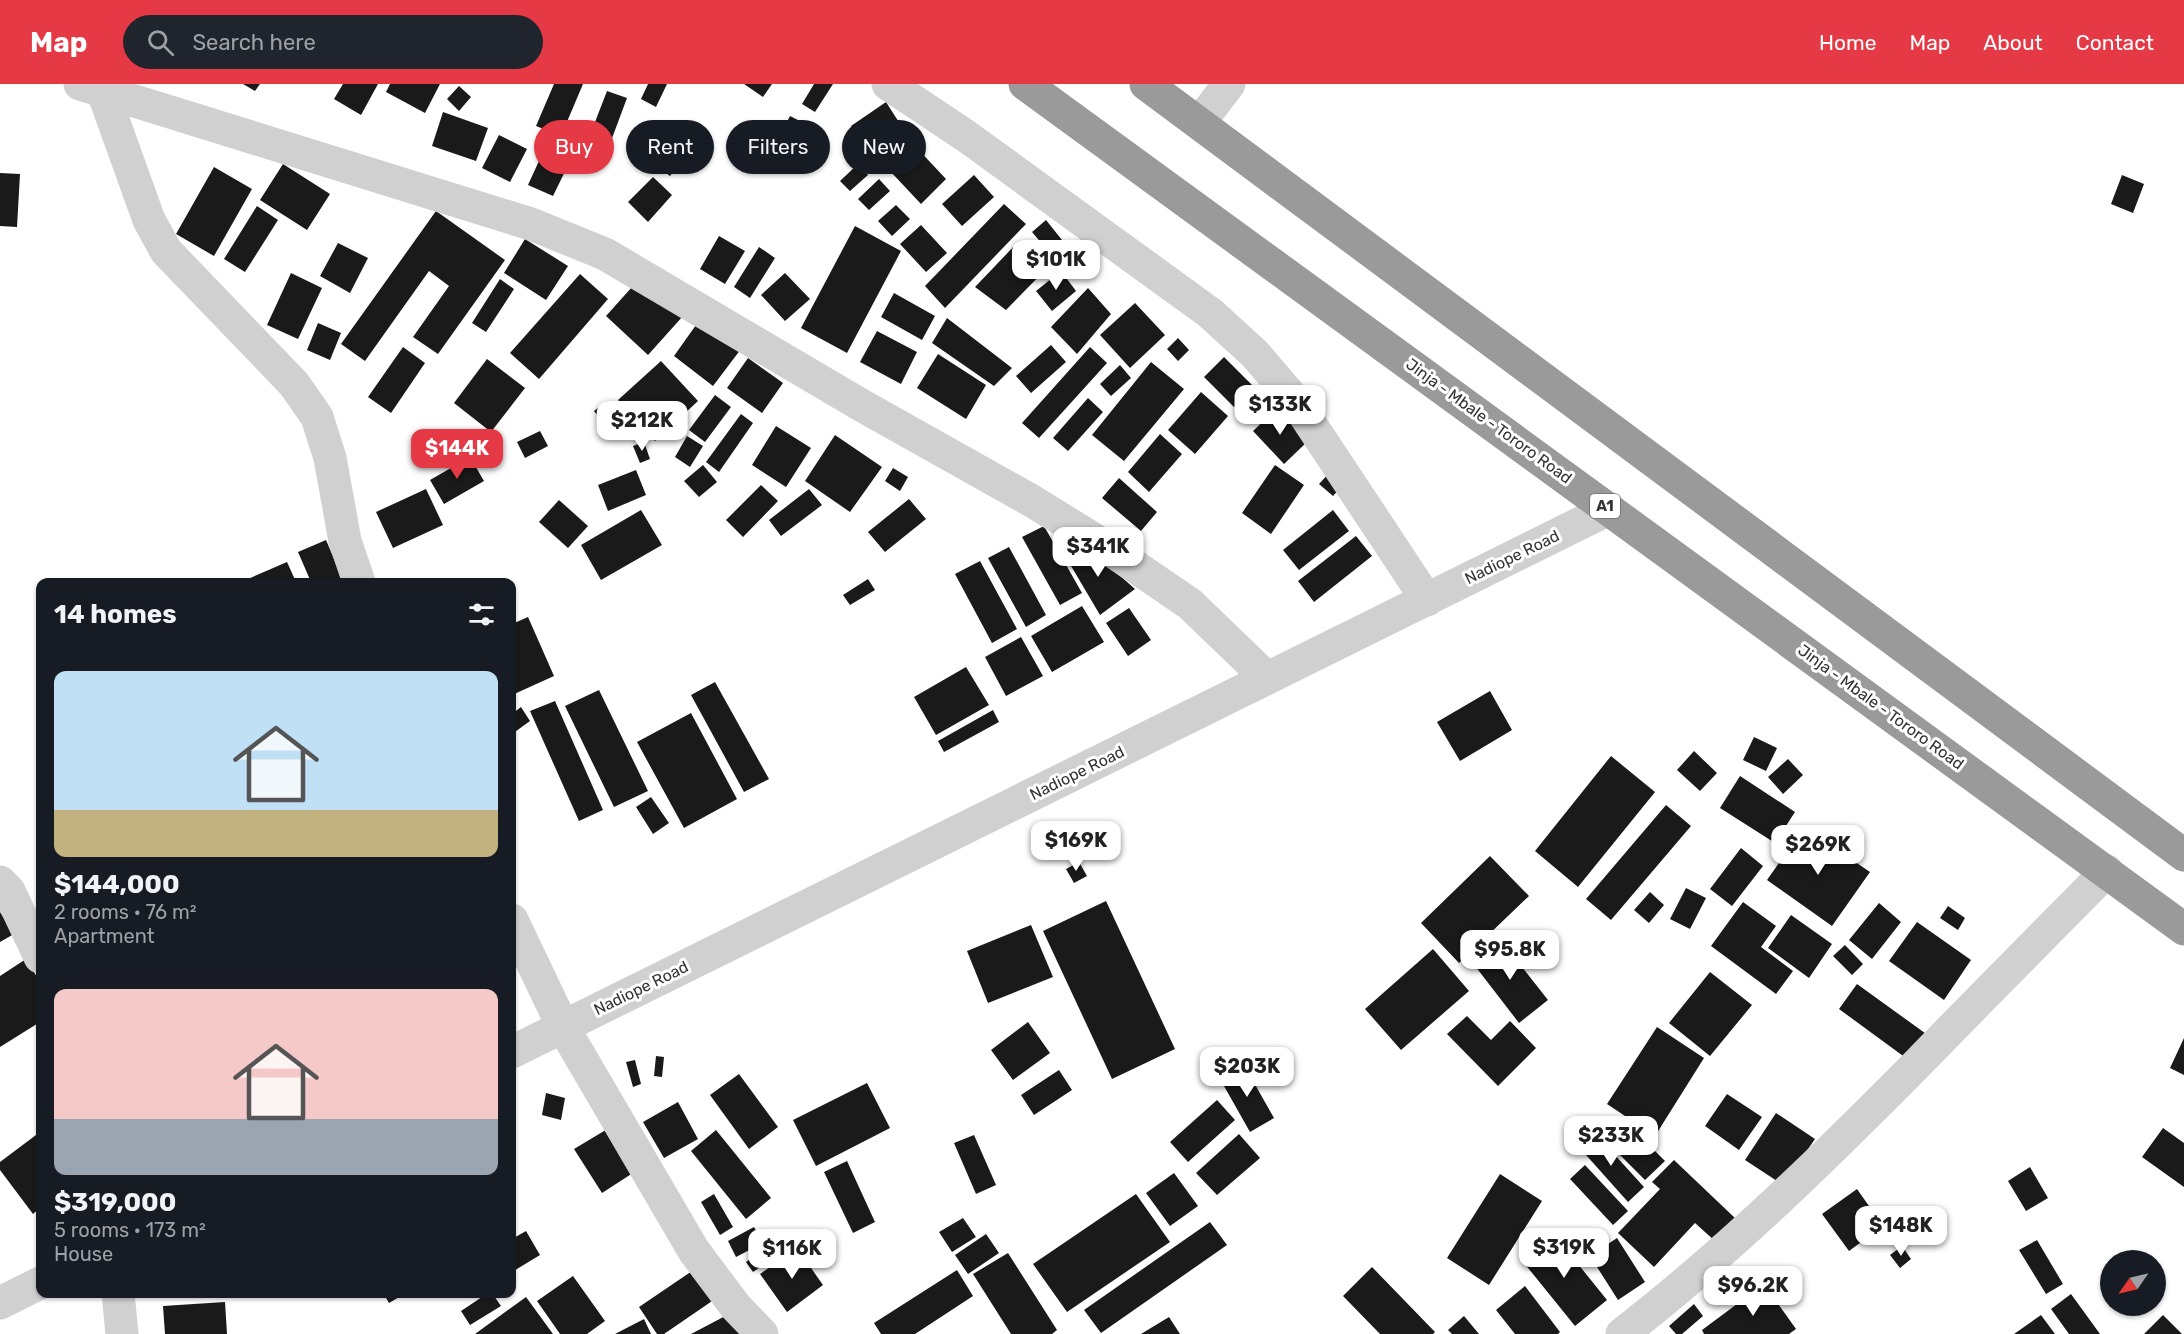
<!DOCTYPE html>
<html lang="en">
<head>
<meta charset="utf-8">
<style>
	body { margin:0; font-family:Rubik,sans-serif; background:#20242c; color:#f1f3f6; height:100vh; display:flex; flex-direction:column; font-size:22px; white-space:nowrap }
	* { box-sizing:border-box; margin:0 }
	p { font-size:20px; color:#9ea1a6 }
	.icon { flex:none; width:33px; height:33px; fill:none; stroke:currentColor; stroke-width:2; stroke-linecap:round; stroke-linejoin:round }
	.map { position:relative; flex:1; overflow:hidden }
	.details { position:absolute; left:36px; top:494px; width:480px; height:720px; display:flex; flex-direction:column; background:#171b24; border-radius:12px; box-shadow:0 2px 4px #0004 }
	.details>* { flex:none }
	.guide { position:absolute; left:534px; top:36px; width:570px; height:54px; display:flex; gap:12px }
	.needle { width:39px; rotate:236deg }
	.fabs { position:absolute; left:2100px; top:1166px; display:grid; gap:12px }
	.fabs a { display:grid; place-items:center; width:66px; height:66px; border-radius:50%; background:#171b24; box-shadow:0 2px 4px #0004; font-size:30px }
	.price { position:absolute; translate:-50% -51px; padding:0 14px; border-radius:12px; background:#fff; color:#222; font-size:20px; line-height:39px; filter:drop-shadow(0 2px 3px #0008) }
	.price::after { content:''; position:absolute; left:50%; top:36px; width:18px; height:14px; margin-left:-9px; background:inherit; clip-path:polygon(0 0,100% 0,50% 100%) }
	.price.current { background:#e63946; color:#fff }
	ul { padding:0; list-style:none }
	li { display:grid; align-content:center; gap:12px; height:318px; padding:0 18px }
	li span { display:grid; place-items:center; height:186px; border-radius:12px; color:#555 }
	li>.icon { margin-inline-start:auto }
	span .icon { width:108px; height:108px; fill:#fffc; stroke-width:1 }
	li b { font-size:26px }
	h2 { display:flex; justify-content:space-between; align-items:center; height:72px; padding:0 18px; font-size:26px }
	.tag { padding:0 21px; border-radius:27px; background:#171b24; box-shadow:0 2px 4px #0004; font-size:21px; line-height:54px }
	.tag.current { background:#e63946; color:#fff }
	header { display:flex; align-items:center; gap:36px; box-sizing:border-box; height:84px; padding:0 30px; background:#e63946; color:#fff }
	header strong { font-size:28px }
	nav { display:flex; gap:33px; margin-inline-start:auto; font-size:21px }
	.search { width:420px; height:54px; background:#20242c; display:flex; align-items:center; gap:15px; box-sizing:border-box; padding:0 21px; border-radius:33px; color:#9ea1a6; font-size:22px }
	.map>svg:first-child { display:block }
	.building { fill:#1a1a1a }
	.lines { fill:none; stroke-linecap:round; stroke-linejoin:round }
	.minor { stroke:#d0d0d0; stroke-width:33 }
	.highway { stroke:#9a9a9a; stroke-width:33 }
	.labels { text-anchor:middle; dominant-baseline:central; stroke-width:6; stroke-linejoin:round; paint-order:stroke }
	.shield { fill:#fff; stroke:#707070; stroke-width:1.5 }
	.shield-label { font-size:15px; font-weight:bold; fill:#333 }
	.street-label { font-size:16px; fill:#333; stroke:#fff }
</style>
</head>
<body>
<header>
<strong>Map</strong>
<div class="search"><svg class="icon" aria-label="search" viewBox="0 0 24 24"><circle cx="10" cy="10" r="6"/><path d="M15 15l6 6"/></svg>Search here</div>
<nav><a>Home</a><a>Map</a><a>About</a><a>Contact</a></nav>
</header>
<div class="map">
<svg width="2184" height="1250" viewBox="0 0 2184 1250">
	<rect width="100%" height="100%" fill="#fff"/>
	<path class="building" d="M243 0H260L255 7Z
		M343 0H378L361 31 334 15Z
		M390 0H440L425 29 386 8Z
		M554 0H583L561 52 536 42Z
		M648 0H667L656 23 641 15Z
		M744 0H772L763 13Z
		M814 0H833L815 28 802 20Z
		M459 2 471 13 459 27 447 15Z
		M607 7 627 14 605 73 585 64Z
		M886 18 911 57 875 80 851 42Z
		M443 28 488 44 476 77 432 62Z
		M790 32 818 46 805 71 777 57Z
		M743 44 754 52 746 65 734 57Z
		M676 48 693 61 670 92 653 79Z
		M499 51 527 65 510 98 482 84Z
		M549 55 575 67 553 112 528 101Z
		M915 62 946 95 921 120 890 87Z
		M283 80 330 110 307 146 260 116Z
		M858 80 868 91 850 107 840 97Z
		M214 83 252 105 214 172 176 150Z
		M0 89 20 90 17 143 0 142Z
		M974 91 994 113 962 142 942 120Z
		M2122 91 2144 100 2133 129 2111 120Z
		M653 93 672 111 648 138 628 118Z
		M879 95 890 107 869 126 858 115Z
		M1004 120 1026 140 945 224 925 202Z
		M896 121 910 135 892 152 878 137Z
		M257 122 278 136 245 188 224 175Z
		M436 127 505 176 438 270 413 253 449 202 429 187 365 277 341 260Z
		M1046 136 1062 156 1048 167 1032 148Z
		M921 141 947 169 926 188 900 160Z
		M855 142 901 167 847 269 801 244Z
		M719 152 745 167 725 200 700 185Z
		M525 155 568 182 546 216 504 189Z
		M1019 157 1051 180 1006 226 975 203Z
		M338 159 368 174 350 209 320 192Z
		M759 163 775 174 750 214 734 203Z
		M1061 187 1076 207 1052 227 1036 207Z
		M291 189 322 204 298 255 267 241Z
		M785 189 810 215 785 237 761 211Z
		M580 190 608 215 539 295 510 269Z
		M641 193 683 232 648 271 606 232Z
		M500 195 514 205 486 248 472 239Z
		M1088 204 1111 230 1077 270 1051 243Z
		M894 209 935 232 922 256 881 233Z
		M1135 219 1165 251 1130 284 1100 251Z
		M701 234 741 265 713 302 674 272Z
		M947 234 1012 284 994 302 932 259Z
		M318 239 341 249 330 276 307 266Z
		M877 247 917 268 901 300 860 278Z
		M1178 254 1189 266 1178 277 1167 265Z
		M1051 261 1066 278 1031 309 1016 292Z
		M403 263 425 279 391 329 368 313Z
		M1090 263 1107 279 1039 354 1022 339Z
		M938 270 986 301 966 335 917 304Z
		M1224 273 1254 303 1234 323 1204 293Z
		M748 274 783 299 762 329 727 304Z
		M487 275 525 304 491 348 454 319Z
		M661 277 698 317 655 357 618 316Z
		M1151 278 1184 305 1124 377 1092 351Z
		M1120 281 1131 294 1111 312 1100 300Z
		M1201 308 1228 332 1195 370 1168 346Z
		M715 311 731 323 705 358 689 346Z
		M1088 314 1103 328 1068 367 1053 354Z
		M607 317 619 331 606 342 594 327Z
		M1277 324 1308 357 1284 380 1253 347Z
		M741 330 753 339 719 388 706 378Z
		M776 342 811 364 786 403 752 381Z
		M540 347 548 362 525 374 517 358Z
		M1160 350 1182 370 1149 408 1128 388Z
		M835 351 882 383 850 428 805 397Z
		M687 352 703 362 690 383 675 373Z
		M644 358 650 375 640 379 633 362Z
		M470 373 484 397 444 420 430 396Z
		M703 381 717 398 699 413 684 397Z
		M1275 381 1304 401 1271 450 1242 429Z
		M893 384 908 393 900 407 885 397Z
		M636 386 646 411 608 427 598 401Z
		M1331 387 1344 400 1333 412 1319 400Z
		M1119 394 1157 428 1141 447 1102 414Z
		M761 401 778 417 743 453 726 436Z
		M426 405 443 441 393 464 376 428Z
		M809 405 822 421 781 452 769 436Z
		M909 415 926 435 885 468 868 448Z
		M559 416 588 442 568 464 539 438Z
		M641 426 662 461 601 496 581 461Z
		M1333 426 1349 447 1299 486 1283 466Z
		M1044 442 1082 509 1060 521 1022 453Z
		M1356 452 1372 472 1314 518 1298 497Z
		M326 456 344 498H311L298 468Z
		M1083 459 1135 505 1100 531 1064 470Z
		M1009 463 1046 531 1026 543 988 474Z
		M980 477 1017 545 992 559 955 490Z
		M287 478 296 498H241Z
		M868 495 875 506 850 521 843 511Z
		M1082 522 1104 558 1052 588 1031 552Z
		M1129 524 1151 556 1128 572 1106 539Z
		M528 533 554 592 512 611V540Z
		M1021 553 1043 592 1006 612 985 573Z
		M966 583 989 621 936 651 914 613Z
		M715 598 769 695 744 708 691 611Z
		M599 606 648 707 614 723 565 622Z
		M1490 607 1512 646 1460 677 1437 638Z
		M555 617 603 726 579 737 530 627Z
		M521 623 530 637 512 650V630Z
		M993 626 999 638 944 668 938 657Z
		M691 629 737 715 684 744 637 658Z
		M1754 653 1777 664 1766 687 1743 676Z
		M1694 667 1717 689 1700 707 1677 686Z
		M1611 672 1655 708 1578 803 1535 767Z
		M1788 675 1803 691 1783 710 1768 693Z
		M1740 692 1795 728 1775 759 1720 724Z
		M651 713 669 739 653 750 636 723Z
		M1666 721 1691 742 1611 836 1586 815Z
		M1804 743 1870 788 1832 842 1767 796Z
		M1741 764 1763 782 1732 822 1710 805Z
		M1490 772 1529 812 1459 879 1421 839Z
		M1079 778 1087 792 1074 799 1066 785Z
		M1686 804 1706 814 1690 845 1670 835Z
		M1650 808 1664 821 1649 839 1634 826Z
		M1106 817 1175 965 1112 995 1043 847Z
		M1743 818 1776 842 1761 863 1793 887 1776 910 1711 862Z
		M1879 819 1901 838 1872 875 1849 856Z
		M1948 822 1965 834 1958 846 1940 834Z
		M0 828 14 850 0 858Z
		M1791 831 1832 860 1809 894 1768 864Z
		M1917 838 1971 876 1944 916 1889 877Z
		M1031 841 1053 893 988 919 967 867Z
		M1500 855 1548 916 1519 939 1472 878Z
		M1845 861 1863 880 1852 891 1833 872Z
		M1433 865 1469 907 1401 966 1365 925Z
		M26 875 40 898V938L0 963V892Z
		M1710 888 1752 921 1710 972 1669 939Z
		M1857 900 1929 952 1910 977 1839 925Z
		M1467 932 1491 956 1510 937 1536 964 1498 1002 1447 950Z
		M1028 938 1050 969 1013 996 991 966Z
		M1657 943 1704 974 1655 1052 1607 1020Z
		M2184 954V991L2170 984Z
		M656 972 664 973 662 993 654 992Z
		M635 976 641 1000 633 1003 626 978Z
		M1244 981 1274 1034 1250 1048 1220 995Z
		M1059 986 1072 1006 1034 1031 1021 1011Z
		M739 990 778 1043 749 1065 710 1011Z
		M867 999 890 1044 816 1082 793 1036Z
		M546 1009 565 1014 561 1036 542 1031Z
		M1727 1010 1762 1033 1739 1066 1705 1042Z
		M1217 1016 1235 1036 1188 1078 1170 1058Z
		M678 1018 698 1055 664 1074 643 1038Z
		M1776 1029 1815 1055 1783 1101 1745 1076Z
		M1629 1041 1665 1077 1645 1096 1609 1060Z
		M609 1044 636 1087 602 1109 574 1065Z
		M2163 1044 2184 1059V1103L2142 1073Z
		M716 1046 771 1114 746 1135 691 1067Z
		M40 1048V1124L33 1130 0 1086V1078Z
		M1594 1048 1644 1103 1628 1118 1578 1062Z
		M1239 1050 1260 1074 1217 1111 1196 1089Z
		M974 1051 996 1101 976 1110 954 1059Z
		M1674 1076 1736 1135 1715 1157 1695 1139 1654 1183 1618 1149 1660 1105 1652 1098Z
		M847 1077 875 1138 853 1149 824 1088Z
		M1585 1081 1628 1127 1613 1141 1570 1095Z
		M2030 1083 2048 1114 2026 1127 2008 1097Z
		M1174 1089 1198 1122 1170 1142 1146 1109Z
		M1500 1090 1542 1117 1489 1201 1447 1174Z
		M1857 1105 1883 1142 1849 1167 1822 1130Z
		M714 1110 733 1143 720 1151 701 1118Z
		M1136 1110 1170 1158 1067 1228 1033 1180Z
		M963 1134 976 1153 952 1168 939 1148Z
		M1210 1138 1227 1161 1101 1249 1084 1226Z
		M754 1143 763 1159 736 1173 728 1157Z
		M526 1147 540 1171 512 1188V1155Z
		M1553 1149 1607 1216 1575 1242 1520 1174Z
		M986 1150 999 1169 968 1190 955 1171Z
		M1617 1154 1645 1198 1618 1216 1590 1172Z
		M2037 1156 2063 1200 2046 1210 2019 1166Z
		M775 1158 782 1168 753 1188 746 1178Z
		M1902 1162 1911 1175 1900 1184 1890 1171Z
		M797 1164 823 1201 787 1228 760 1190Z
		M1008 1169 1057 1246 1052 1250H1011L973 1190Z
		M698 1183 718 1213 664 1250H657L639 1223Z
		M1372 1183 1435 1248 1433 1250H1380L1343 1212Z
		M957 1186 973 1212 915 1250H881L874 1239Z
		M573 1192 605 1237 587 1250H560L537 1217Z
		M1764 1200 1796 1245 1789 1250H1704L1702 1246Z
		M1525 1202 1560 1248 1558 1250H1515L1496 1226Z
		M383 1209H406L389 1219Z
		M488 1209H492L501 1222 470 1241 461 1227Z
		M2071 1210 2100 1250H2069L2051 1225Z
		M526 1213 553 1250H475Z
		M225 1218 227 1250H165L163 1222Z
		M1694 1220 1703 1232 1682 1250H1676L1669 1242Z
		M731 1229 742 1250H691Z
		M2041 1231 2055 1250H2014Z
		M2163 1231 2182 1250H2144Z
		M1464 1232 1479 1250H1452L1448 1246Z
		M1169 1233 1180 1250H1141Z
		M644 1235 651 1250H615Z"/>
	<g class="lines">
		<path class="minor" d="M80 0 531 140 605 170 861 321 1032 417 1108 464 1190 520 1267 594
			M888 0 966 52 1210 229 1255 270 1296 318 1427 516
			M103 8 149 136 166 167 294 300 317 333 330 374 345 457 359 498
			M1200 38 1229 0
			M0 798 9 807 40 873
			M512 836 563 943 694 1167 736 1223 762 1250
			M512 968 1609 425
			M118 1209 122 1250
			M0 1219 40 1199
			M1622 1250C1729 1167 1824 1074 1919 978 1981 914 2044 851 2107 787"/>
		<path class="highway" d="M1025 0 2184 845
			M1146 0 2184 771"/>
	</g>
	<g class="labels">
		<rect class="shield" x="1590" y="410" width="30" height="24" rx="4.5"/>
		<g class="shield-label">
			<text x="1605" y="422">A1</text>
		</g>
		<g class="street-label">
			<text transform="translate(1489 337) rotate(36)">Jinja - Mbale - Tororo Road</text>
			<text transform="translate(1512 473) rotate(-26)">Nadiope Road</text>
			<text transform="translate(1881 623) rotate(36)">Jinja - Mbale - Tororo Road</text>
			<text transform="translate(1077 689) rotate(-26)">Nadiope Road</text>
			<text transform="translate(641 904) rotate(-26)">Nadiope Road</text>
		</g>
	</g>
</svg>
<div class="fabs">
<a><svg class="needle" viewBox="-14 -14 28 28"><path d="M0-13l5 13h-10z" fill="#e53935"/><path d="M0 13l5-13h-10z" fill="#9ea1a6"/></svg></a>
</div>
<b class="price" style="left:1056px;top:207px">$101K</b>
<b class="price" style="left:1280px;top:352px">$133K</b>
<b class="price" style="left:642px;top:368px">$212K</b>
<b class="price current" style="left:457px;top:396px">$144K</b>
<b class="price" style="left:1098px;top:494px">$341K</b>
<b class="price" style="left:1076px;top:788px">$169K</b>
<b class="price" style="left:1818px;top:792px">$269K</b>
<b class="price" style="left:1510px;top:897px">$95.8K</b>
<b class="price" style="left:1247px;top:1014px">$203K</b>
<b class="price" style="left:1611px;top:1083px">$233K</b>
<b class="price" style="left:1901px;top:1173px">$148K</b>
<b class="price" style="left:1564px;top:1195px">$319K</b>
<b class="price" style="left:792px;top:1196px">$116K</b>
<b class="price" style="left:1753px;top:1233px">$96.2K</b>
<div class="guide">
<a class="tag current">Buy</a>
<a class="tag">Rent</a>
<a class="tag">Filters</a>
<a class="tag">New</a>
</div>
<section class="details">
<h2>14 homes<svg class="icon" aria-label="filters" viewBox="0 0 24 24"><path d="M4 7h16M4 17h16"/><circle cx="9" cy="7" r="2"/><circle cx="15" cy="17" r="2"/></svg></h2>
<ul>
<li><span style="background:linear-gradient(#bfe0f5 75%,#c2b280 0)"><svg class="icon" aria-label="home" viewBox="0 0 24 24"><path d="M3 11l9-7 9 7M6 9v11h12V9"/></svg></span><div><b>$144,000</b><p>2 rooms · 76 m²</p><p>Apartment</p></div></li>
<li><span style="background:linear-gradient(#f6c9c9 70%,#9aa5b1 0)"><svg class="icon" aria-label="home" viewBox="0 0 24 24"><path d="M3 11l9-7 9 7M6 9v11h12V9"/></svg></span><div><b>$319,000</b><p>5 rooms · 173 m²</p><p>House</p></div></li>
</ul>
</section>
</div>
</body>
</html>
